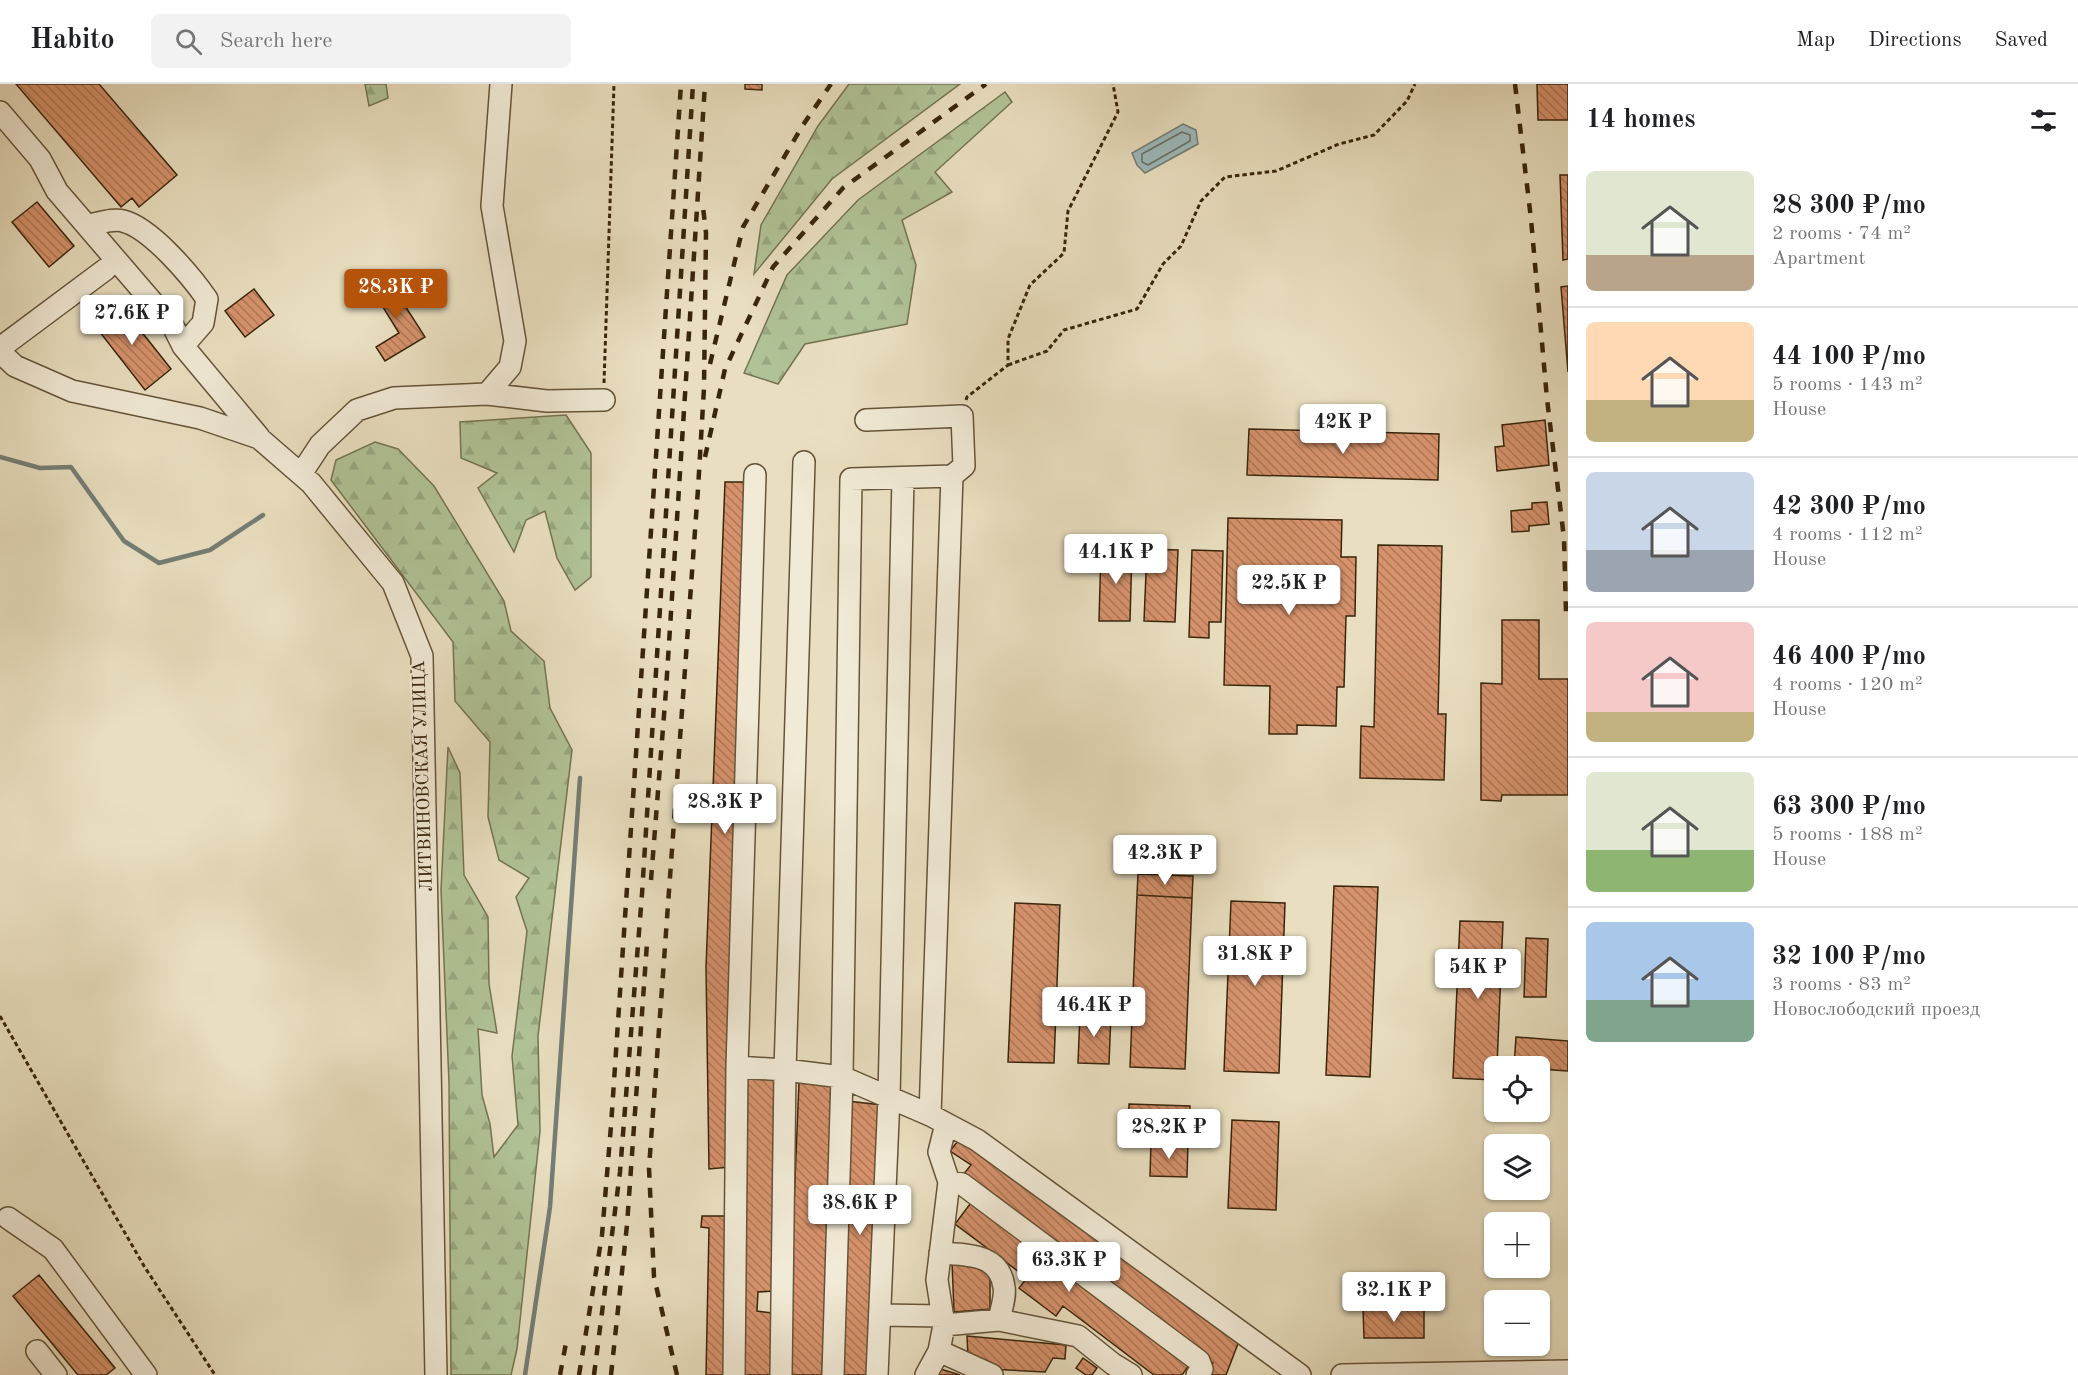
<!DOCTYPE html>
<html lang="en">
<head>
<meta charset="utf-8">
<style>
	body { margin:0; font-family:"Old Standard TT",serif; background:#f2f2f2; color:#202124; height:100vh; display:flex; flex-direction:column; font-size:22px; white-space:nowrap }
	* { box-sizing:border-box; margin:0 }
	p { font-size:20px; color:#757577 }
	.icon { flex:none; width:33px; height:33px; fill:none; stroke:currentColor; stroke-width:2; stroke-linecap:round; stroke-linejoin:round }
	.map { position:relative; flex:1; overflow:hidden }
	.panel { display:flex; flex-direction:column; background:#fff; width:510px }
	.panel>* { flex:none }
	.fabs { position:absolute; left:1484px; top:972px; display:grid; gap:12px }
	.fabs a { display:grid; place-items:center; width:66px; height:66px; border-radius:9px; background:#fff; box-shadow:0 2px 4px #0004; font-size:30px }
	.price { position:absolute; translate:-50% -51px; padding:0 14px; border-radius:6px; background:#fff; color:#222; font-size:20px; line-height:39px; filter:drop-shadow(0 2px 3px #0008) }
	.price::after { content:''; position:absolute; left:50%; top:36px; width:18px; height:14px; margin-left:-9px; background:inherit; clip-path:polygon(0 0,100% 0,50% 100%) }
	.price.current { background:#b45309; color:#fff }
	ul { padding:0; list-style:none }
	li { display:flex; align-items:center; gap:18px; height:150px; padding:0 18px }
	li+li { border-top:2px solid #e0e0e0 }
	li span { display:grid; place-items:center; flex:none; width:168px; height:120px; border-radius:9px; color:#555 }
	li>.icon { margin-inline-start:auto }
	span .icon { width:72px; height:72px; fill:#fffc; stroke-width:1 }
	li b { font-size:26px }
	h2 { display:flex; justify-content:space-between; align-items:center; height:72px; padding:0 18px; font-size:26px }
	header { display:flex; align-items:center; gap:36px; box-sizing:border-box; height:84px; padding:0 30px; background:#fff; border-bottom:2px solid #e0e0e0 }
	header strong { font-size:28px }
	nav { display:flex; gap:33px; margin-inline-start:auto; font-size:21px }
	.search { width:420px; height:54px; background:#f2f2f2; display:flex; align-items:center; gap:15px; box-sizing:border-box; padding:0 21px; border-radius:9px; color:#757577; font-size:22px }
	main { display:flex; flex:1; min-height:0 }
	.map>svg:first-child { display:block }
	.forest { fill:url(#forest-firs); stroke:#747451; stroke-width:1.5 }
	.water { fill:#9cbabd; stroke:#747e76; stroke-width:1.5 }
	.lines { fill:none; stroke-linecap:round; stroke-linejoin:round }
	.shore { stroke:#6a7064; stroke-width:1.5 }
	.stream { stroke:#747e76; stroke-width:4.5 }
	.building { fill:url(#building-back-hatch); stroke:#39250b; stroke-width:1.5 }
	.minor-casing { stroke:#655438; stroke-width:24 }
	.path { stroke:#39250b; stroke-width:3; stroke-dasharray:4.5 3; stroke-linecap:butt }
	.minor { stroke:#f1ead6; stroke-width:21 }
	.rail { stroke:#39250b; stroke-width:4.5; stroke-dasharray:10 10; stroke-linecap:butt }
	.labels { text-anchor:middle; dominant-baseline:central; stroke-width:4.5; stroke-linejoin:round; paint-order:stroke }
	.street-label { font-size:18px; fill:#39250b; stroke:#f1ead6 }
</style>
</head>
<body>
<header>
<strong>Habito</strong>
<div class="search"><svg class="icon" aria-label="search" viewBox="0 0 24 24"><circle cx="10" cy="10" r="6"/><path d="M15 15l6 6"/></svg>Search here</div>
<nav><a>Map</a><a>Directions</a><a>Saved</a></nav>
</header>
<main>
<div class="map">
<svg width="1568" height="1291" viewBox="0 0 1568 1291">
	<defs>
		<pattern id="forest-firs" width="22" height="20" patternUnits="userSpaceOnUse" patternTransform="scale(1.5)"><rect width="22" height="20" fill="#b0c397"/><path d="M5 1l3.5 6h-7zM16 11l3.5 6h-7z" fill="#98a781"/></pattern>
		<pattern id="building-back-hatch" width="6" height="6" patternUnits="userSpaceOnUse" patternTransform="scale(1.5)"><rect width="6" height="6" fill="#d6926c"/><path d="M-1 5l2 2M0 0l6 6M5-1l2 2" fill="none" stroke="#af7757"/></pattern>
	</defs>
	<rect width="100%" height="100%" fill="#e9dfc0"/>
	<filter id="stains"><feTurbulence type="fractalNoise" baseFrequency=".00333" numOctaves="4"/><feColorMatrix values="0 0 0 0 .2 0 0 0 0 .09 0 0 0 0 .02 0 0 0 .5 -.17"/></filter>
	<radialGradient id="worn" r=".72"><stop offset=".6" stop-color="#630" stop-opacity="0"/><stop offset="1" stop-color="#630" stop-opacity=".3"/></radialGradient>
	<path class="forest" d="M365 0H386L388 14 369 22Z
		M849 0H960L832 95 754 190 761 141 818 42Z
		M1005 8 1012 18 935 88 952 108 902 136 916 181 907 240 805 260 778 300 744 289 787 191 858 116Z
		M566 331 591 369V493L575 506 557 474 545 427 526 436 514 468 478 404 497 389 461 374 460 338Z
		M375 358 398 365 434 402 504 517 511 547 544 577 550 624 572 666 538 952 540 1047 517 1265 511 1291H451L449 999 441 806 448 663 460 689 464 791 488 833 489 900 497 949 478 945 482 1011 490 1040 494 1073 518 1041 512 972 527 847 516 813 529 794 499 776 488 733 490 658 455 617 453 558 331 396 336 376Z"/>
	<path class="water" d="M1183 40 1196 46 1198 60 1145 89 1137 81 1132 69Z"/>
	<g class="lines">
		<path class="shore" d="M1182 48 1190 51V57L1148 81 1142 78V70Z"/>
		<path class="stream" d="M0 373 40 384 71 383 124 457 159 479 210 466 263 431
			M525 1291 550 1123 580 694"/>
	</g>
	<path class="building" d="M16 0H99L177 91 139 123 132 114 121 123Z
		M745 0H762V6L745 5Z
		M1537 0H1568V36H1538Z
		M1560 91H1568V175L1563 176Z
		M37 118 74 162 49 183 12 138Z
		M386 192 425 253 385 277 376 263 399 249 370 202Z
		M1568 202V288L1561 203Z
		M254 205 274 231 245 253 225 227Z
		M118 218 171 285 145 306 92 238Z
		M1545 336 1549 381 1497 387 1495 363 1504 362 1502 341Z
		M1249 345 1439 350 1438 396 1247 391Z
		M725 398H745L730 1083 709 1085 706 883Z
		M1547 418 1549 440 1529 442V447L1512 448 1511 427 1532 425V419Z
		M1228 434 1342 436 1341 473H1356L1355 532H1346L1344 603H1337L1336 642 1297 641V650H1269L1270 602 1224 601Z
		M1378 461 1442 462 1438 630H1446L1444 696 1360 694 1361 642 1374 643Z
		M1101 465H1132L1130 537H1099Z
		M1147 465 1178 466 1175 538 1144 537Z
		M1192 466 1223 467 1221 538H1209V554L1189 553Z
		M1502 536H1539V595H1568V711H1502L1501 717 1481 716V599L1502 600Z
		M1138 790 1193 792 1192 814 1137 811Z
		M1334 802 1378 803 1370 993 1326 991Z
		M1137 811 1192 814 1185 985 1130 983Z
		M1231 817 1285 819 1279 989 1224 987Z
		M1015 819 1060 821 1054 979 1008 978Z
		M1460 837 1503 838 1497 982H1494V996L1453 994Z
		M1526 854 1548 855 1546 913H1524Z
		M1080 929 1111 930 1109 980 1078 979Z
		M1516 953 1568 957V987L1539 985V982H1514Z
		M743 990 780 991 774 1207 758 1208 757 1227 772 1229V1291H742Z
		M799 998 834 999 822 1291H787Z
		M847 1017 882 1021 871 1291H840Z
		M1129 1020 1190 1022 1188 1059 1128 1057Z
		M1232 1036 1279 1038 1276 1126 1228 1124Z
		M961 1053 1239 1257 1226 1291H1205L1213 1279 962 1092 971 1081 950 1067Z
		M1151 1058 1188 1059 1187 1093 1150 1092Z
		M973 1116 1190 1280 1182 1291H1154L1063 1222 1056 1232 1019 1204 1027 1194 955 1140Z
		M702 1132H729L727 1291H706L709 1144 701 1143Z
		M952 1178 990 1187V1225L954 1228Z
		M39 1191 115 1284 106 1291H78L13 1212Z
		M1363 1224H1424V1254H1364Z
		M967 1252 1066 1261 1065 1275 1053 1274 1045 1288 988 1285 986 1276 968 1273Z
		M1083 1274 1097 1284 1092 1291H1086L1076 1284Z
		M934 1283 960 1291H932Z"/>
	<g class="lines">
		<g class="minor-casing">
			<path id="minor" d="M0 28 40 75 57 107 173 242 183 262 259 353
				M87 141C97 140 113 134 123 137 151 144 191 192 207 215L203 239 183 262
				M0 264 106 185
				M0 268 15 282 72 307 200 334 259 354 311 399 393 499 422 572 436 1291
				M487 310 510 283 515 257 492 122 501 0
				M866 336 962 332 964 382 952 392
				M301 390 320 361 357 326 394 314 487 310 547 317 604 316
				M737 983 785 986 842 993 930 1031 977 1056 1300 1291
				M949 1098 962 1100 1199 1277 1202 1285 1197 1291
				M8 1134 53 1165 146 1291
				M940 1169C966 1171 1000 1169 1004 1203 1006 1212 1001 1226 999 1236
				M880 1231 943 1232
				M944 1241 999 1236 1078 1252 1113 1280 1131 1291
				M37 1267 56 1291
				M939 1267 992 1291
				M734 1291 737 983 755 391
				M781 1291 785 986 804 378
				M833 1291 842 993 851 395 952 392 930 1031
				M877 1291 889 1013 903 394
				M926 1291 939 1267 944 1241 937 1196 949 1098 939 1068 946 1040
				M1342 1291 1568 1287"/>
		</g>
		<path class="path" d="M1008 281 1047 267 1064 246 1137 225 1163 180 1181 162 1201 117 1225 93 1276 87 1339 60 1374 51 1407 17 1415 0
			M604 299 614 0
			M966 316 967 313 1008 281V255L1030 201 1064 169 1068 127 1118 28 1113 0
			M0 932 144 1182 215 1291"/>
		<use href="#minor" class="minor"/>
		<path class="rail" d="M1515 0 1531 135 1547 315 1564 454 1566 529
			M710 280 743 143 803 41 831 0
			M705 373 725 285 773 183 843 104 986 0
			M651 796 666 606 705 0
			M560 1291 566 1259
			M579 1291 602 1151 611 1042 681 0
			M594 1291 620 1088 642 810 693 0
			M611 1291 627 1141 647 859
			M677 1291 654 1193 649 1084 698 405 704 304 706 149 703 123"/>
	</g>
	<g class="labels">
		<g class="street-label">
			<text transform="translate(423 692) rotate(-92)">ЛИТВИНОВСКАЯ УЛИЦА</text>
		</g>
	</g>
	<rect width="100%" height="100%" filter="url(#stains)"/>
	<rect width="100%" height="100%" fill="url(#worn)"/>
</svg>
<div class="fabs">
<a><svg class="icon" aria-label="locate" viewBox="0 0 24 24"><circle cx="12" cy="12" r="6"/><path d="M12 2v4M12 18v4M2 12h4M18 12h4"/></svg></a>
<a><svg class="icon" aria-label="layers" viewBox="0 0 24 24"><path d="M12 4l9 5-9 5-9-5zM3 14l9 5 9-5"/></svg></a>
<a>+</a>
<a>−</a>
</div>
<b class="price current" style="left:396px;top:236px">28.3K ₽</b>
<b class="price" style="left:132px;top:262px">27.6K ₽</b>
<b class="price" style="left:1343px;top:371px">42K ₽</b>
<b class="price" style="left:1116px;top:501px">44.1K ₽</b>
<b class="price" style="left:1289px;top:532px">22.5K ₽</b>
<b class="price" style="left:725px;top:751px">28.3K ₽</b>
<b class="price" style="left:1165px;top:802px">42.3K ₽</b>
<b class="price" style="left:1255px;top:903px">31.8K ₽</b>
<b class="price" style="left:1478px;top:916px">54K ₽</b>
<b class="price" style="left:1094px;top:954px">46.4K ₽</b>
<b class="price" style="left:1169px;top:1076px">28.2K ₽</b>
<b class="price" style="left:860px;top:1152px">38.6K ₽</b>
<b class="price" style="left:1069px;top:1209px">63.3K ₽</b>
<b class="price" style="left:1394px;top:1239px">32.1K ₽</b>
</div>
<section class="panel">
<h2>14 homes<svg class="icon" aria-label="filters" viewBox="0 0 24 24"><path d="M4 7h16M4 17h16"/><circle cx="9" cy="7" r="2"/><circle cx="15" cy="17" r="2"/></svg></h2>
<ul>
<li><span style="background:linear-gradient(#dfe7d0 70%,#b9a48a 0)"><svg class="icon" aria-label="home" viewBox="0 0 24 24"><path d="M3 11l9-7 9 7M6 9v11h12V9"/></svg></span><div><b>28 300 ₽/mo</b><p>2 rooms · 74 m²</p><p>Apartment</p></div></li>
<li><span style="background:linear-gradient(#ffd9b3 65%,#c2b280 0)"><svg class="icon" aria-label="home" viewBox="0 0 24 24"><path d="M3 11l9-7 9 7M6 9v11h12V9"/></svg></span><div><b>44 100 ₽/mo</b><p>5 rooms · 143 m²</p><p>House</p></div></li>
<li><span style="background:linear-gradient(#c9d6e8 65%,#9aa5b1 0)"><svg class="icon" aria-label="home" viewBox="0 0 24 24"><path d="M3 11l9-7 9 7M6 9v11h12V9"/></svg></span><div><b>42 300 ₽/mo</b><p>4 rooms · 112 m²</p><p>House</p></div></li>
<li><span style="background:linear-gradient(#f6c9c9 75%,#c2b280 0)"><svg class="icon" aria-label="home" viewBox="0 0 24 24"><path d="M3 11l9-7 9 7M6 9v11h12V9"/></svg></span><div><b>46 400 ₽/mo</b><p>4 rooms · 120 m²</p><p>House</p></div></li>
<li><span style="background:linear-gradient(#dfe7d0 65%,#8fb573 0)"><svg class="icon" aria-label="home" viewBox="0 0 24 24"><path d="M3 11l9-7 9 7M6 9v11h12V9"/></svg></span><div><b>63 300 ₽/mo</b><p>5 rooms · 188 m²</p><p>House</p></div></li>
<li><span style="background:linear-gradient(#a9c7e8 65%,#7fa58c 0)"><svg class="icon" aria-label="home" viewBox="0 0 24 24"><path d="M3 11l9-7 9 7M6 9v11h12V9"/></svg></span><div><b>32 100 ₽/mo</b><p>3 rooms · 83 m²</p><p>Новослободский проезд</p></div></li>
</ul>
</section>
</main>
</body>
</html>
